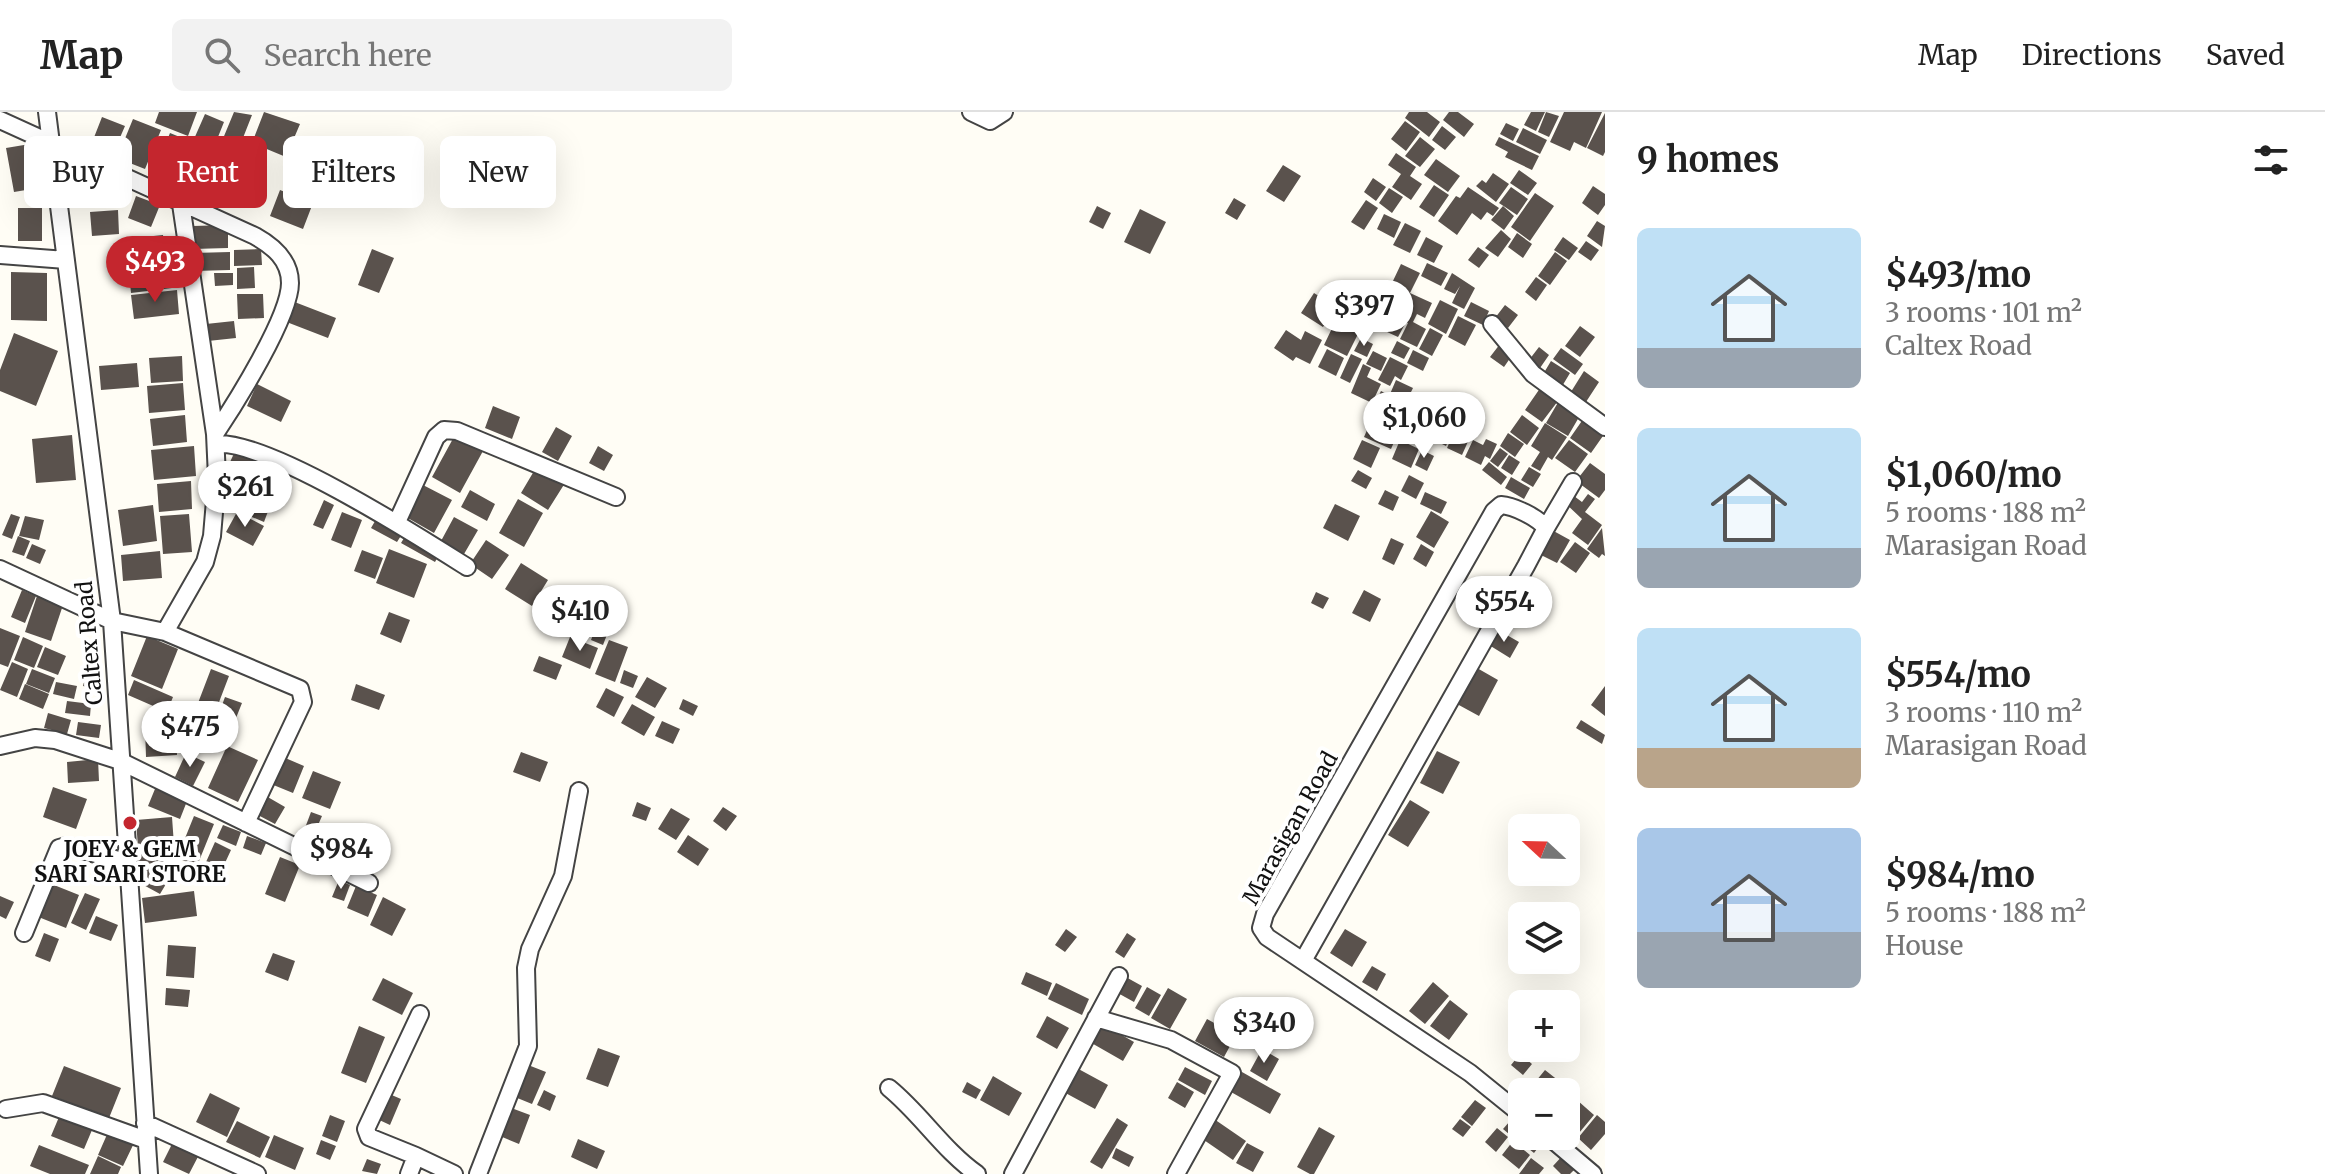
<!DOCTYPE html>
<html lang="en">
<head>
<meta charset="utf-8">
<style>
	body { margin:0; font-family:Merriweather,serif; background:#f2f2f2; color:#222; height:100vh; display:flex; flex-direction:column; font-size:30px; white-space:nowrap }
	* { box-sizing:border-box; margin:0 }
	p { font-size:26px; color:#767676 }
	.icon { flex:none; width:44px; height:44px; fill:none; stroke:currentColor; stroke-width:2; stroke-linecap:round; stroke-linejoin:round }
	.map { position:relative; flex:1; overflow:hidden }
	.details { display:flex; flex-direction:column; background:#fff; width:720px }
	.details>* { flex:none }
	.hud { position:absolute; left:24px; top:24px; width:760px; height:72px; display:flex; gap:16px }
	.needle { width:52px; rotate:292deg }
	.tools { position:absolute; left:1508px; top:702px; display:grid; gap:16px }
	.tools a { display:grid; place-items:center; width:72px; height:72px; border-radius:12px; background:#fff; box-shadow:0 8px 32px #0002; font-size:40px }
	.price { position:absolute; translate:-50% -68px; padding:0 18px; border-radius:28px; background:#fff; color:#222; font-size:26px; line-height:52px; filter:drop-shadow(0 2px 4px #0008) }
	.price::after { content:''; position:absolute; left:50%; top:48px; width:24px; height:18px; margin-left:-12px; background:inherit; clip-path:polygon(0 0,100% 0,50% 100%) }
	.price.active { background:#c4262e; color:#fff }
	ul { padding:0; list-style:none }
	li { display:flex; align-items:center; gap:24px; height:200px; padding:0 32px }
	li span { display:grid; place-items:center; flex:none; width:224px; height:160px; border-radius:12px; color:#555 }
	li>.icon { margin-inline-start:auto }
	span .icon { width:96px; height:96px; fill:#fffc; stroke-width:1 }
	li b { font-size:34px }
	h2 { display:flex; justify-content:space-between; align-items:center; height:96px; padding:0 32px; font-size:34px }
	.chip { padding:0 28px; border-radius:12px; background:#fff; box-shadow:0 8px 32px #0002; font-size:28px; line-height:72px }
	.chip.active { background:#c4262e; color:#fff }
	header { display:flex; align-items:center; gap:48px; box-sizing:border-box; height:112px; padding:0 40px; background:#fff; border-bottom:2px solid #e0e0e0 }
	header strong { font-size:38px }
	nav { display:flex; gap:44px; margin-inline-start:auto; font-size:28px }
	.search { width:560px; height:72px; background:#f2f2f2; display:flex; align-items:center; gap:20px; box-sizing:border-box; padding:0 28px; border-radius:12px; color:#767676; font-size:30px }
	main { display:flex; flex:1; min-height:0 }
	.map>svg:first-child { display:block }
	.building { fill:#5a524d }
	.lines { fill:none; stroke-linecap:round; stroke-linejoin:round }
	.minor-casing { stroke:#444; stroke-width:20 }
	.minor { stroke:#fff; stroke-width:16 }
	.poi-dot { fill:#c4262e; stroke:#fff; stroke-width:3 }
	.labels { text-anchor:middle; dominant-baseline:central; stroke-width:8; stroke-linejoin:round; paint-order:stroke }
	.street-label { font-size:22px; fill:#111; stroke:#fff }
	.poi-label { font-size:22px; font-weight:bold; fill:#111; stroke:#fff }
</style>
</head>
<body>
<header>
<strong>Map</strong>
<div class="search"><svg class="icon" aria-label="search" viewBox="0 0 24 24"><circle cx="10" cy="10" r="6"/><path d="M15 15l6 6"/></svg>Search here</div>
<nav><a>Map</a><a>Directions</a><a>Saved</a></nav>
</header>
<main>
<div class="map">
<svg width="1605" height="1062" viewBox="0 0 1605 1062">
	<rect width="100%" height="100%" fill="#fffdf5"/>
	<path class="building" d="M159 0H197L188 24 155 11Z
		M234 0 252 3 239 36 222 29Z
		M264 0 300 12 286 45 252 31Z
		M1409 0H1427L1440 10 1429 25 1405 6Z
		M1449 0H1458L1474 12 1464 25 1443 8Z
		M1531 0H1545L1536 19 1524 13Z
		M1546 0 1559 4 1549 25 1538 20Z
		M1564 0H1602L1586 36 1574 30 1570 39 1550 30Z
		M1605 1V40L1603 44 1587 36Z
		M205 2 224 10 214 35 194 27Z
		M102 5 125 14 115 37 93 28Z
		M133 7 161 18 145 57 117 46Z
		M1405 9 1420 20 1406 39 1391 27Z
		M1506 11 1519 17 1513 29 1500 22Z
		M1442 14 1456 25 1445 38 1432 28Z
		M1523 16 1547 28 1540 42 1516 30Z
		M170 21 192 30 178 64 156 55Z
		M1420 25 1435 37 1420 55 1405 44Z
		M1499 25 1539 44 1532 58 1505 45 1508 40 1495 33Z
		M30 32 38 76 14 80 6 36Z
		M1396 41 1416 55 1410 64 1422 72 1411 88 1392 75 1401 62 1388 53Z
		M1436 47 1460 64 1448 80 1424 63Z
		M68 51 114 70V90L73 94Z
		M1283 53 1301 64 1284 90 1266 79Z
		M1519 58 1537 71 1528 83 1510 71Z
		M1493 61 1509 72 1496 90 1476 74 1482 68 1486 71Z
		M1373 66 1386 75 1376 89 1364 80Z
		M1434 73 1449 83 1434 105 1419 95Z
		M1593 74 1605 82V93L1598 103 1582 91Z
		M1468 75 1499 96 1493 104 1487 100 1481 108 1472 101 1457 123 1438 109 1456 84 1460 86Z
		M1511 75 1528 87 1517 103 1499 91Z
		M1389 76 1403 85 1392 101 1379 91Z
		M280 78 313 91 303 117 270 104Z
		M1535 81 1554 94 1530 129 1511 115Z
		M136 84 160 93 151 115 128 106Z
		M1234 86 1246 93 1237 108 1225 101Z
		M1366 88 1378 96 1364 118 1351 110Z
		M1097 94 1111 101 1103 117 1089 110Z
		M1503 94 1514 104 1504 118 1491 108Z
		M18 96H42V129H18Z
		M1140 97 1166 110 1150 142 1124 130Z
		M118 98 119 122 92 124 90 100Z
		M1384 102 1401 110 1394 126 1377 117Z
		M1597 109 1605 114 1602 135 1587 124Z
		M1405 111 1421 119 1410 141 1393 133Z
		M228 113V136L193 137V114Z
		M1501 118 1511 127 1498 145 1485 136Z
		M1517 121 1532 132 1523 146 1508 135Z
		M163 123 165 141 127 145 125 127Z
		M1426 125 1443 134 1434 151 1417 143Z
		M1563 125 1578 136 1569 148 1554 138Z
		M1586 129 1599 138 1591 149 1578 140Z
		M1478 135 1489 143 1479 156 1468 148Z
		M261 137 262 153 234 154V138Z
		M372 137 394 146 379 181 358 173Z
		M230 140V158L194 159 193 141Z
		M1555 140 1567 149 1550 173 1538 164Z
		M169 145 172 176 131 181 128 150Z
		M1427 151 1448 161 1441 174 1421 164Z
		M1401 152 1420 161 1410 181 1432 191 1425 206 1417 202 1413 210 1426 217 1417 235 1400 227 1408 211 1395 205 1404 177 1392 171Z
		M254 155 255 176 237 177V156Z
		M11 160 47 161V209L11 208Z
		M214 161H233V173L215 174Z
		M1452 161 1475 176 1464 197 1452 191 1460 174 1455 182 1444 177Z
		M1536 165 1547 173 1536 189 1525 180Z
		M1389 173 1398 177 1390 193 1381 189Z
		M177 178 179 202 134 207 131 183Z
		M1314 181 1336 195 1323 215 1301 201Z
		M237 182H263L264 206 238 207Z
		M1440 188 1458 197 1446 222 1428 212Z
		M292 189 336 206 328 226 284 209Z
		M1345 190 1367 201 1358 219 1336 208Z
		M1471 190 1489 199 1483 213 1464 204Z
		M1505 193 1518 203 1508 216 1495 206Z
		M1379 194 1393 201 1385 216 1371 209Z
		M1458 204 1476 213 1465 234 1448 225Z
		M1394 207 1405 212 1398 225 1387 220Z
		M234 209 236 226 208 229 206 212Z
		M1335 210 1358 222 1347 244 1324 233Z
		M1580 214 1595 225 1580 245 1565 234Z
		M1430 216 1443 223 1432 244 1419 237Z
		M1286 218 1301 228 1305 219 1322 228 1310 252 1296 245 1293 249 1274 236Z
		M14 221 58 239 36 294 0 279V258Z
		M1361 226 1373 232 1367 245 1354 239Z
		M1397 229 1410 236 1404 247 1391 241Z
		M1500 232 1513 242 1504 255 1490 245Z
		M1539 235 1549 243 1540 256 1529 248Z
		M1561 236 1583 252 1575 263 1553 247Z
		M1327 237 1344 246 1336 264 1318 255Z
		M1413 238 1429 246 1423 259 1407 251Z
		M1373 239 1387 246 1381 259 1366 252Z
		M1351 242 1362 247 1350 271 1340 266Z
		M182 244 183 269 151 271 149 246Z
		M1390 245 1408 254 1401 268 1395 264 1390 274 1378 268Z
		M1551 249 1570 261 1561 276 1542 264Z
		M137 251 139 275 101 278 99 254Z
		M1363 252 1371 256 1367 265 1381 272 1372 291 1351 281Z
		M1584 259 1599 270 1584 293 1569 283Z
		M1396 268 1413 276 1406 290 1390 282Z
		M183 271 185 298 149 301 147 274Z
		M257 272 291 289 281 310 247 294Z
		M1543 272 1561 285 1542 310 1525 298Z
		M1381 279 1404 291 1397 304 1374 293Z
		M1560 287 1582 300 1568 324 1546 311Z
		M493 294 520 305 512 327 485 316Z
		M1444 297 1458 305 1452 317 1437 309Z
		M185 303 187 330 153 334 150 307Z
		M1522 303 1539 316 1527 333 1510 320Z
		M1586 303 1605 321 1591 341 1570 326Z
		M1371 309 1398 321 1391 337 1364 325Z
		M1545 311 1567 325 1552 348 1548 345 1540 359 1531 354 1540 340 1531 334Z
		M1442 314 1452 320 1446 334 1434 328Z
		M556 315 572 324 558 349 542 340Z
		M1455 318 1470 325 1462 343 1447 336Z
		M1508 321 1524 332 1515 345 1500 334Z
		M72 323 76 368 36 371 32 327Z
		M455 323 483 339 460 381 432 365Z
		M1486 327 1497 332 1490 347 1485 344 1481 353 1465 345 1473 328 1483 333Z
		M1362 328 1380 336 1371 356 1353 347Z
		M1400 328 1419 337 1411 356 1392 347Z
		M1569 328 1588 342 1575 360 1555 346Z
		M194 334 196 364 154 368 151 338Z
		M598 334 613 343 604 359 589 351Z
		M237 335 290 360 277 387 224 363Z
		M1500 336 1508 342 1498 355 1490 349Z
		M1422 338 1434 344 1427 359 1415 353Z
		M1509 343 1520 350 1512 363 1501 356Z
		M1489 350 1507 365 1501 373 1482 358Z
		M1590 351 1605 362V378L1599 386 1576 369Z
		M537 354 565 371 548 398 521 381Z
		M1529 355 1541 362 1533 375 1521 368Z
		M1358 358 1372 366 1366 377 1351 369Z
		M1409 363 1424 371 1416 387 1401 379Z
		M1511 365 1530 376 1524 387 1505 376Z
		M191 369 192 397 159 400 157 372Z
		M232 370 273 386 264 410 223 393Z
		M423 373 452 388 434 421 406 405Z
		M470 378 495 392 487 409 461 395Z
		M1385 378 1399 385 1393 399 1378 392Z
		M1425 380 1447 390 1441 402 1420 392Z
		M1570 381 1582 390 1588 382 1595 387 1585 400 1602 413 1588 433 1572 421 1582 407 1564 390Z
		M518 387 543 401 524 435 499 421Z
		M324 388 334 393 323 417 313 413Z
		M1335 392 1360 404 1348 429 1323 416Z
		M153 393 157 429 123 434 118 398Z
		M1431 399 1449 410 1434 436 1416 425Z
		M237 400 264 414 253 434 226 420Z
		M342 400 362 408 351 436 331 428Z
		M11 402 20 405 12 427 2 423Z
		M189 402 192 440 163 442 160 404Z
		M25 404 44 408 39 428 19 424Z
		M378 404 404 419 397 430 371 416Z
		M454 405 478 418 464 442 441 429Z
		M1602 416 1605 444 1602 442 1599 446 1587 437Z
		M1550 417 1570 428 1557 451 1537 441Z
		M407 421 441 439 435 450 401 431Z
		M18 424 30 429 24 444 12 440Z
		M1391 426 1404 432 1394 453 1382 447Z
		M486 428 509 443 492 467 470 452Z
		M1575 430 1590 441 1576 461 1560 450Z
		M32 432 46 438 40 452 26 446Z
		M1421 432 1434 440 1426 455 1413 447Z
		M389 437 427 452 414 486 376 471Z
		M362 438 383 446 375 467 354 459Z
		M160 439 162 466 123 469 121 443Z
		M521 451 548 468 532 494 505 477Z
		M22 478 36 484 25 511 11 505Z
		M1364 478 1381 487 1370 510 1352 501Z
		M1316 480 1329 486 1323 497 1311 491Z
		M38 481 64 490 51 529 25 520Z
		M1517 481 1532 490 1525 502 1510 493Z
		M389 500 410 508 401 531 380 522Z
		M596 515 608 520 603 533 591 528Z
		M0 516 20 524 8 555 0 552Z
		M1498 518 1519 530 1510 546 1489 533Z
		M147 524 178 537 162 577 131 564Z
		M23 525 43 534 34 556 14 548Z
		M570 525 598 536 590 557 562 545Z
		M609 528 628 535 615 570 595 562Z
		M45 535 66 544 58 563 37 555Z
		M539 544 562 553 556 568 533 559Z
		M12 550 28 557 17 585 0 578Z
		M1477 556 1498 568 1479 604 1457 592Z
		M32 557 55 566 49 581 26 572Z
		M211 557 229 564 216 598 198 591Z
		M624 558 638 564 633 576 620 571Z
		M86 562 103 565 100 578 83 574Z
		M647 565 667 576 655 596 635 585Z
		M134 568 173 585 167 600 128 583Z
		M56 570 77 574 74 587 53 582Z
		M25 572 49 582 43 597 19 587Z
		M356 572 385 583 379 598 351 588Z
		M1605 574V604L1591 593Z
		M606 576 624 585 614 605 596 595Z
		M225 585 242 591 234 611 218 604Z
		M683 587 698 594 693 604 679 597Z
		M67 589 91 592 90 604 65 601Z
		M176 589 190 595 185 609 170 603Z
		M632 592 655 605 644 624 621 611Z
		M48 601 71 608 67 622 44 616Z
		M1581 608 1605 623 1602 632 1576 616Z
		M662 609 680 617 673 632 655 624Z
		M78 610 101 613 99 626 76 623Z
		M176 614 177 643 146 645 145 615Z
		M227 634 258 648 238 690 208 676Z
		M1437 639 1460 650 1443 682 1420 671Z
		M521 640 548 650 540 670 513 660Z
		M186 641 205 650 193 674 175 665Z
		M283 645 304 654 293 681 271 672Z
		M98 647 99 669 68 671 67 650Z
		M313 659 341 670 330 697 302 686Z
		M157 672 189 684 180 707 148 694Z
		M53 675 87 687 76 717 43 705Z
		M266 684 285 695 275 712 256 702Z
		M1410 688 1430 700 1408 735 1388 723Z
		M637 690 651 696 646 709 632 704Z
		M723 695 737 704 726 719 713 709Z
		M671 696 690 707 676 728 658 717Z
		M311 700 322 704 315 720 305 716Z
		M194 704 214 712 197 754 177 746Z
		M172 705 174 733 138 736 136 708Z
		M223 713 241 720 236 734 217 726Z
		M688 723 709 737 698 754 677 740Z
		M247 724 266 731 261 743 243 736Z
		M215 730 231 738 218 766 202 759Z
		M163 740 164 750 135 753 134 742Z
		M280 745 300 753 285 790 265 782Z
		M146 755 169 767 160 782 138 770Z
		M339 768 350 773 344 789 332 785Z
		M49 771 79 783 66 816 36 804Z
		M356 774 377 783 368 805 347 796Z
		M194 779 197 804 145 811 142 786Z
		M85 781 100 787 86 818 71 811Z
		M0 784 14 790 6 807 0 804Z
		M383 785 406 797 392 824 370 813Z
		M96 804 118 813 111 829 89 821Z
		M1066 817 1077 825 1065 840 1055 833Z
		M1345 817 1367 830 1352 855 1330 841Z
		M44 821 59 827 50 850 35 844Z
		M1127 821 1136 827 1124 846 1115 840Z
		M168 833 196 835 194 866 166 864Z
		M273 841 295 849 288 869 265 860Z
		M1372 854 1386 862 1377 879 1362 870Z
		M1026 860 1052 871 1047 884 1021 872Z
		M1124 864 1142 874 1134 890 1116 880Z
		M383 866 413 881 402 903 372 888Z
		M1433 870 1449 884 1425 912 1409 899Z
		M1056 871 1089 887 1082 903 1048 887Z
		M1147 875 1161 883 1149 904 1135 896Z
		M166 876 190 878 188 895 165 893Z
		M1168 876 1187 887 1170 917 1151 906Z
		M1450 888 1468 902 1449 928 1430 914Z
		M1047 904 1069 916 1057 937 1036 925Z
		M1207 907 1236 923 1224 945 1195 929Z
		M1099 910 1134 930 1123 949 1088 929Z
		M359 914 385 925 366 971 341 961Z
		M598 936 620 944 608 975 586 967Z
		M1262 937 1279 947 1267 969 1250 959Z
		M1520 942 1532 952 1523 963 1511 953Z
		M523 951 546 960 532 992 510 983Z
		M64 954 121 976 109 1006 52 984Z
		M1073 954 1108 973 1095 997 1060 978Z
		M1185 955 1212 969 1205 983 1178 968Z
		M1545 958 1564 973 1559 980H1527Z
		M1242 960 1281 982 1270 1002 1231 980Z
		M993 964 1022 981 1009 1004 980 988Z
		M967 970 981 978 976 987 962 980Z
		M1177 970 1194 980 1185 996 1168 986Z
		M544 978 556 984 550 999 537 993Z
		M210 981 240 996 227 1025 196 1010Z
		M387 981 401 987 390 1013 375 1006Z
		M1475 988 1486 996 1472 1014 1461 1005Z
		M1577 988 1594 1003 1574 1027 1566 1020V1001Z
		M506 994 530 1003 519 1032 495 1022Z
		M1517 1001 1522 1005V1019L1515 1027 1503 1017Z
		M330 1003 345 1009 337 1030 322 1024Z
		M1597 1003 1605 1010V1022L1591 1038 1578 1026Z
		M59 1005 92 1018 84 1037 51 1024Z
		M1117 1006 1128 1013 1102 1057 1090 1050Z
		M1214 1007 1246 1029 1233 1048 1201 1026Z
		M1460 1007 1471 1015 1463 1025 1452 1017Z
		M237 1009 270 1025 260 1046 226 1030Z
		M1319 1015 1335 1024 1314 1062H1310L1297 1055Z
		M1497 1016 1508 1025 1496 1040 1485 1030Z
		M109 1018 135 1029 123 1054 98 1043Z
		M274 1023 304 1036 295 1058 265 1045Z
		M1521 1024H1547L1534 1041 1518 1028Z
		M175 1026 201 1039 189 1062 163 1050Z
		M578 1027 605 1039 597 1057 571 1045Z
		M321 1028 336 1034 330 1048 316 1042Z
		M1513 1029 1530 1043 1519 1057 1502 1043Z
		M1247 1031 1264 1040 1253 1060 1236 1051Z
		M39 1033 89 1053 85 1062H50L30 1054Z
		M1116 1036 1134 1045 1129 1055 1112 1046Z
		M1564 1042 1578 1054 1570 1062H1561L1553 1054Z
		M98 1044 121 1055 118 1062H90Z
		M1531 1046 1544 1056 1539 1062H1519Z
		M367 1047 381 1052 377 1062 362 1059Z"/>
	<g class="lines">
		<g class="minor-casing">
			<path id="minor" d="M47 0 112 509 149 1062
				M971 0 990 9 1004 0
				M0 8 255 124C273 134 290 148 290 171 290 205 235 292 215 322
				M0 143 66 148
				M1492 212 1533 262 1605 315
				M216 332C268 328 418 424 467 455
				M397 410 436 325 444 318 457 319 616 385
				M1546 416 1573 370
				M0 457 112 509 165 520 300 577 303 590 246 711
				M165 520 205 450 212 424 217 365 215 322 181 92
				M0 634 35 626 55 628 120 649 369 771
				M24 821 59 736 66 734 126 750
				M1304 847 1526 454 1546 416C1537 405 1514 394 1501 393L1494 399 1265 802 1261 816 1267 825 1470 961 1522 1003
				M1096 906 1171 928 1232 961 1176 1062
				M889 976C921 1002 943 1038 977 1062
				M6 997 43 991 146 1028
				M145 1011 257 1062
				M1548 1024 1593 1062
				M416 1044 369 1025 366 1017 420 902
				M409 1062 416 1044 454 1062
				M478 1062 528 934 526 856 530 837 563 764 579 679
				M1013 1062 1119 864"/>
		</g>
		<use href="#minor" class="minor"/>
	</g>
	<circle class="poi-dot" cx="130" cy="711" r="8"/>
	<g class="labels">
		<g class="street-label">
			<text transform="translate(89 531) rotate(-95)">Caltex Road</text>
			<text transform="translate(1290 716) rotate(-61)">Marasigan Road</text>
		</g>
		<g class="poi-label">
			<text x="130" y="737">JOEY &amp; GEM<tspan x="130" dy="25">SARI SARI STORE</tspan></text>
		</g>
	</g>
</svg>
<div class="tools">
<a><svg class="needle" viewBox="-14 -14 28 28"><path d="M0-13l5 13h-10z" fill="#e53935"/><path d="M0 13l5-13h-10z" fill="#767676"/></svg></a>
<a><svg class="icon" aria-label="layers" viewBox="0 0 24 24"><path d="M12 4l9 5-9 5-9-5zM3 14l9 5 9-5"/></svg></a>
<a>+</a>
<a>−</a>
</div>
<b class="price active" style="left:155px;top:192px">$493</b>
<b class="price" style="left:1364px;top:236px">$397</b>
<b class="price" style="left:1424px;top:348px">$1,060</b>
<b class="price" style="left:245px;top:417px">$261</b>
<b class="price" style="left:1504px;top:532px">$554</b>
<b class="price" style="left:580px;top:541px">$410</b>
<b class="price" style="left:190px;top:657px">$475</b>
<b class="price" style="left:341px;top:779px">$984</b>
<b class="price" style="left:1264px;top:953px">$340</b>
<div class="hud">
<a class="chip">Buy</a>
<a class="chip active">Rent</a>
<a class="chip">Filters</a>
<a class="chip">New</a>
</div>
</div>
<section class="details">
<h2>9 homes<svg class="icon" aria-label="filters" viewBox="0 0 24 24"><path d="M4 7h16M4 17h16"/><circle cx="9" cy="7" r="2"/><circle cx="15" cy="17" r="2"/></svg></h2>
<ul>
<li><span style="background:linear-gradient(#bfe0f5 75%,#9aa5b1 0)"><svg class="icon" aria-label="home" viewBox="0 0 24 24"><path d="M3 11l9-7 9 7M6 9v11h12V9"/></svg></span><div><b>$493/mo</b><p>3 rooms · 101 m²</p><p>Caltex Road</p></div></li>
<li><span style="background:linear-gradient(#bfe0f5 75%,#9aa5b1 0)"><svg class="icon" aria-label="home" viewBox="0 0 24 24"><path d="M3 11l9-7 9 7M6 9v11h12V9"/></svg></span><div><b>$1,060/mo</b><p>5 rooms · 188 m²</p><p>Marasigan Road</p></div></li>
<li><span style="background:linear-gradient(#bfe0f5 75%,#b9a48a 0)"><svg class="icon" aria-label="home" viewBox="0 0 24 24"><path d="M3 11l9-7 9 7M6 9v11h12V9"/></svg></span><div><b>$554/mo</b><p>3 rooms · 110 m²</p><p>Marasigan Road</p></div></li>
<li><span style="background:linear-gradient(#a9c7e8 65%,#9aa5b1 0)"><svg class="icon" aria-label="home" viewBox="0 0 24 24"><path d="M3 11l9-7 9 7M6 9v11h12V9"/></svg></span><div><b>$984/mo</b><p>5 rooms · 188 m²</p><p>House</p></div></li>
</ul>
</section>
</main>
</body>
</html>
